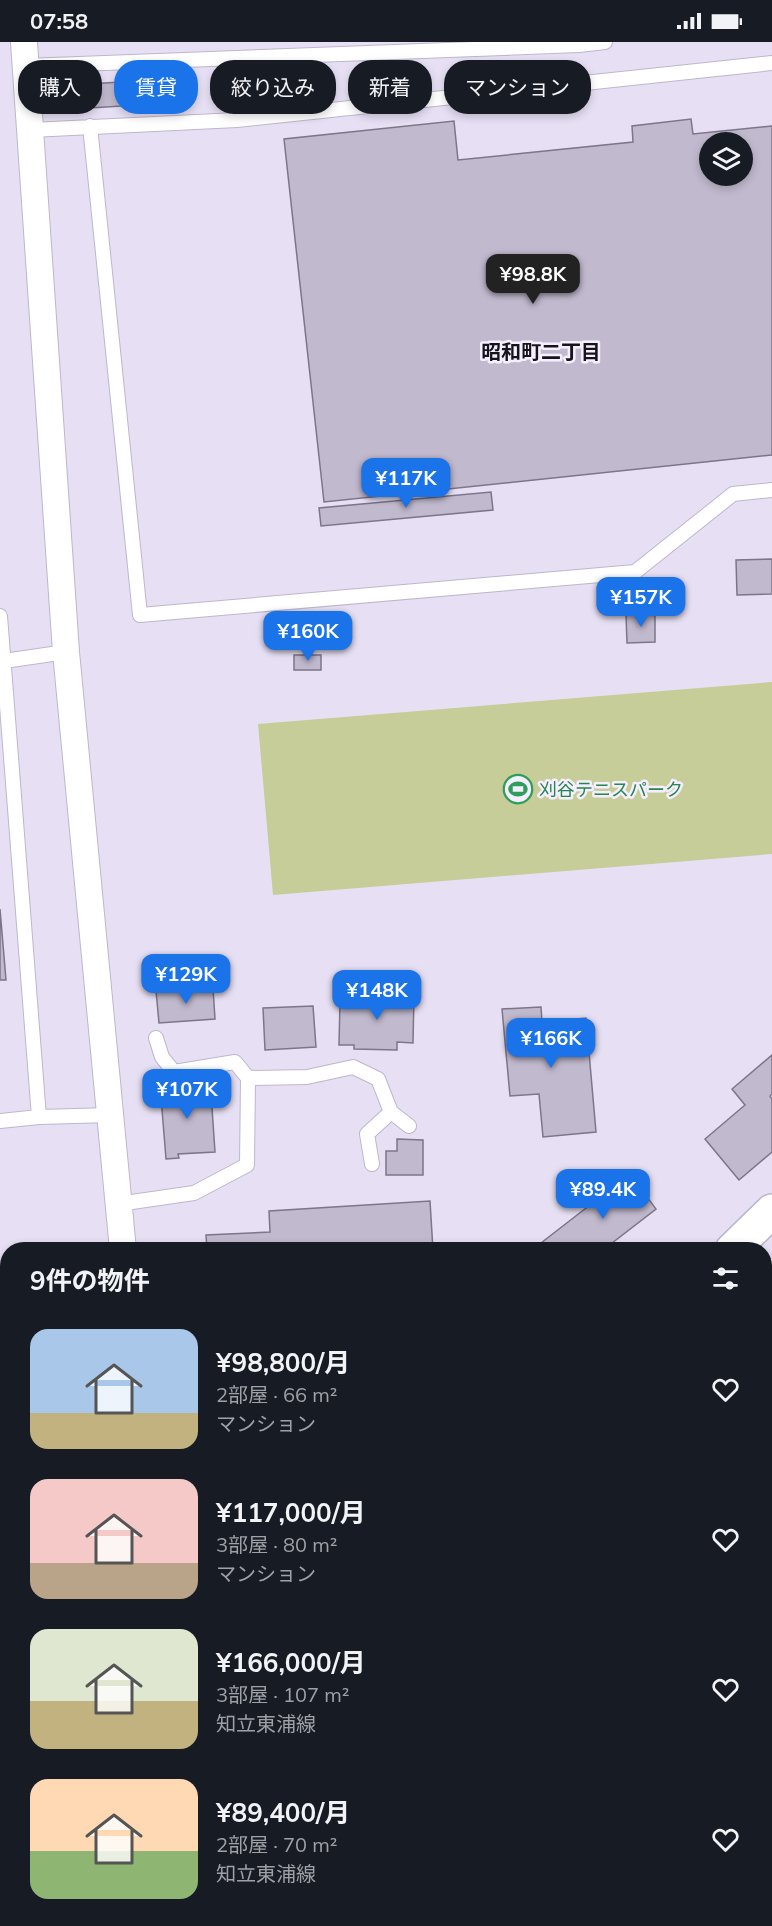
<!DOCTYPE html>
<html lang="ja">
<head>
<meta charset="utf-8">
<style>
	body { margin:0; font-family:Mulish,"Noto Sans JP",sans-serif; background:#242831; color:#f1f3f6; height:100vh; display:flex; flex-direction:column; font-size:22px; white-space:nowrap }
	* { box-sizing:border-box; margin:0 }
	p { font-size:20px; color:#9ea1a6 }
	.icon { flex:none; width:33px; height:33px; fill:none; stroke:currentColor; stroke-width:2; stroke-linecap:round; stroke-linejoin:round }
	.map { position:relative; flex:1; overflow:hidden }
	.drawer { position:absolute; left:0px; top:1200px; width:772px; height:684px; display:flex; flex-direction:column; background:#171b24; border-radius:24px 24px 0 0; box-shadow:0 3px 9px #0003 }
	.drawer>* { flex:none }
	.banner { position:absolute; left:18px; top:18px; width:736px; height:54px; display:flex; gap:12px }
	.tools { position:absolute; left:699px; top:90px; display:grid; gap:12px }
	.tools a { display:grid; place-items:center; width:54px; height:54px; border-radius:50%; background:#171b24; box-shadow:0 3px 9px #0003; font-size:30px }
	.price { position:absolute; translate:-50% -51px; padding:0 14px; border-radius:12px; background:#1a73e8; color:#fff; font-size:20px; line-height:39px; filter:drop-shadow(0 2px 3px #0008) }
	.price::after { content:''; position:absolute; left:50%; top:36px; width:18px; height:14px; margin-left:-9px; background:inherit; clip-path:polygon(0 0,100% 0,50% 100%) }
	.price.current { background:#222; color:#fff }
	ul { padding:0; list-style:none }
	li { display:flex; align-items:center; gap:18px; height:150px; padding:0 30px }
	li span { display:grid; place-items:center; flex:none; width:168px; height:120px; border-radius:18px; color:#555 }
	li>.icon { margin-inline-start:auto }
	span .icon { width:72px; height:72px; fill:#fffc; stroke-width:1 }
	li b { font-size:26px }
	h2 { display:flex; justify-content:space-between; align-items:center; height:72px; padding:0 30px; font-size:26px }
	.chip { padding:0 21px; border-radius:24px; background:#171b24; box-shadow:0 3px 9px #0003; font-size:21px; line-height:54px }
	.chip.current { background:#1a73e8; color:#fff }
	.status { display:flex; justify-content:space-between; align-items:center; height:42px; padding:0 30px; background:#171b24; direction:ltr }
	.status svg { height:16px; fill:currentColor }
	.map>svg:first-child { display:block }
	.green { fill:#c6cd98 }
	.building { fill:#c1b9ce; stroke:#7d7688; stroke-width:1.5; fill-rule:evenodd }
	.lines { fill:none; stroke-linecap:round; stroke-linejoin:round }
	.service-casing { stroke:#beb6cb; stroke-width:16 }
	.pedestrian-casing { stroke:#beb6cb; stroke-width:22 }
	.minor-casing { stroke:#beb6cb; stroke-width:28 }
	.tertiary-casing { stroke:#beb6cb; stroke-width:34 }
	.primary-casing { stroke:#beb6cb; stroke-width:36 }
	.service { stroke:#fff; stroke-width:14 }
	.pedestrian { stroke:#fff; stroke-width:20 }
	.minor { stroke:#fff; stroke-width:26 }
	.tertiary { stroke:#fff; stroke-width:32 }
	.primary { stroke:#fff; stroke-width:33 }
	.labels { text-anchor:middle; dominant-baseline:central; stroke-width:5; stroke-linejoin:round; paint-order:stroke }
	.leisure-label { font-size:18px; fill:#27864d; stroke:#f4eeff; text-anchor:start }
	.neighbourhood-label { font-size:20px; font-weight:bold; fill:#16141b; stroke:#f4eeff }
</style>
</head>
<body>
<div class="status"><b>07:58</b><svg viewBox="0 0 49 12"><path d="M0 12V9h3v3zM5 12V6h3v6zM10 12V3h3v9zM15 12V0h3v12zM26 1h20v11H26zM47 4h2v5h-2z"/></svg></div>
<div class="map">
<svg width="772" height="1884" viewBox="0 0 772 1884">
	<rect width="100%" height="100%" fill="#e7e0f5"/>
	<path class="green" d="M772 640V812L273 853 258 682Z"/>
	<path class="building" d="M184 36 186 60 74 67 73 43Z
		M691 77 693 92 772 84V413L324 460 284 97 454 79 458 118 633 100 632 84ZM710 100H742V134H710Z
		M491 450 493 468 321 484 319 466Z
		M772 517V552L737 553 736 518Z
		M655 572V600L627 601 626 573Z
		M294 613H321V628H294Z
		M0 867 6 938H0Z
		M213 946 215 977 159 981 156 949Z
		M354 952 414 953 413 1001 397 1000V1008L354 1007V1003H339L340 959H354Z
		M313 964 316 1005 265 1008 263 966Z
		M541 965 542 980 586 976 596 1090 543 1095 539 1052 510 1054 502 967Z
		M772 1013V1052L770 1054 772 1057V1110L739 1138 705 1097 745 1063 732 1047Z
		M199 1041 200 1051H211L215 1110 178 1112 179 1116 166 1117 160 1043Z
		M397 1097 423 1098V1133H386V1109H397Z
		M630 1132 656 1167 603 1208H532Z
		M430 1159 433 1208H207L206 1193 270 1190 269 1169Z
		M772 1277V1326L765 1331V1281Z
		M8 1375V1412L0 1413V1376Z
		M4 1473 8 1492 0 1494V1474Z
		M772 1518V1545L765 1547V1520Z
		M8 1547V1588L0 1590V1553H2L1 1549Z
		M772 1557V1594L765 1596V1559Z
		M772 1608V1657L765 1633V1610Z
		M0 1627 8 1647V1667L0 1670Z
		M772 1734V1777L765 1779V1736Z
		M772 1805V1828L765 1829V1807Z
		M8 1854V1876H18L20 1884H0V1860Z
		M27 1876H60L62 1884H28Z
		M68 1876H91L93 1884H70Z
		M100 1876H177L179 1884H102Z
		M293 1876H336L337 1884H251Z
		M341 1876H358L356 1877 358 1884H344Z
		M397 1876 399 1884H363L362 1880 372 1876Z
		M403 1876H426L429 1884H405Z
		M569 1876H577L579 1884H547Z
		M599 1876H651L628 1884H602Z"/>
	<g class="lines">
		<g class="service-casing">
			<path id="service" d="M26 24 579 3 605 0
				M90 84 140 573 635 530 733 452 772 448
				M31 88 237 78 772 21
				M0 574 39 1075
				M4 619 66 610
				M156 996 162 1015 174 1030 235 1020 248 1036
				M391 1070 409 1084
				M0 1079 39 1075 111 1073
				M118 1162 194 1151 247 1123 248 1036 307 1035 353 1025 378 1037 391 1070 367 1092 372 1122"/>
		</g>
		<g class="pedestrian-casing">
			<path id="pedestrian" d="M765 1233 772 1227
				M0 1841 8 1835"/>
		</g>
		<g class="minor-casing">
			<path id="minor" d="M24 0 66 610 123 1208
				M0 1357 8 1356
				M765 1431 772 1427
				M0 1510 8 1508
				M209 1876 211 1884
				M692 1876 694 1884
				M493 1884 514 1876"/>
		</g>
		<g class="tertiary-casing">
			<path id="tertiary" d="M0 1819 8 1813"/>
		</g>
		<g class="primary-casing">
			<path id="primary" d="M732 1208 772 1169
				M0 1722 8 1720"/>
		</g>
		<use href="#service" class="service"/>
		<use href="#pedestrian" class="pedestrian"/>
		<use href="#minor" class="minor"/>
		<use href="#tertiary" class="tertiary"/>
		<use href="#primary" class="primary"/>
	</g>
	<defs>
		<g id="stadium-ring" transform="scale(1.5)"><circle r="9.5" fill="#f4eeff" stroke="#2e9e5b" stroke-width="1.5"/><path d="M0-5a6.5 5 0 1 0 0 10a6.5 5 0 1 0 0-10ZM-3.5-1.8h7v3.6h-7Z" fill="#2e9e5b"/></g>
	</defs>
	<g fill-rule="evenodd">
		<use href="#stadium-ring" x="518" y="747"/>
	</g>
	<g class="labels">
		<g class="leisure-label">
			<text x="539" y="747">刈谷テニスパーク</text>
		</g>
		<g class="neighbourhood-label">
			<text x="541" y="309">昭和町二丁目</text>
		</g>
	</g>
</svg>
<div class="tools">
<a><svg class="icon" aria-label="layers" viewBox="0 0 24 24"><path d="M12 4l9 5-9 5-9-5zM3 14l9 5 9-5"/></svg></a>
</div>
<b class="price current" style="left:533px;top:263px">¥98.8K</b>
<b class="price" style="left:406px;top:467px">¥117K</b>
<b class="price" style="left:641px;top:586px">¥157K</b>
<b class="price" style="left:308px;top:620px">¥160K</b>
<b class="price" style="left:186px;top:963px">¥129K</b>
<b class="price" style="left:377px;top:979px">¥148K</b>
<b class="price" style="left:551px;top:1027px">¥166K</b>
<b class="price" style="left:187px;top:1078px">¥107K</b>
<b class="price" style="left:603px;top:1178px">¥89.4K</b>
<div class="banner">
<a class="chip">購入</a>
<a class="chip current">賃貸</a>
<a class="chip">絞り込み</a>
<a class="chip">新着</a>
<a class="chip">マンション</a>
</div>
<section class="drawer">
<h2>9件の物件<svg class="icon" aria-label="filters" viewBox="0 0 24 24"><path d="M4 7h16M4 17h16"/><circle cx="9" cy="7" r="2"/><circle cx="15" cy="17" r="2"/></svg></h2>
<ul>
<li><span style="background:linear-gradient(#a9c7e8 70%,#c2b280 0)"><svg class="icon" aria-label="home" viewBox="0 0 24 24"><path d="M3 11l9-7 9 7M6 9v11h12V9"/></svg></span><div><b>¥98,800/月</b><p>2部屋 · 66 m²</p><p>マンション</p></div><svg class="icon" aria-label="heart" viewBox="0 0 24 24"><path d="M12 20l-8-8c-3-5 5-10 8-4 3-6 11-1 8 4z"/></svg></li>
<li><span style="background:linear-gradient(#f6c9c9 70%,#b9a48a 0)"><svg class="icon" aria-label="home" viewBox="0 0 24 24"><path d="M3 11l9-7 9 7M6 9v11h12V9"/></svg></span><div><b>¥117,000/月</b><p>3部屋 · 80 m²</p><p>マンション</p></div><svg class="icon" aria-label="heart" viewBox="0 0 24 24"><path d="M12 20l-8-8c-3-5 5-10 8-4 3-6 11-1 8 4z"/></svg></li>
<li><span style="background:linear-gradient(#dfe7d0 60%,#c2b280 0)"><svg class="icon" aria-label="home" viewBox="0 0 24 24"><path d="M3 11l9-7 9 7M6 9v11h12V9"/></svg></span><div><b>¥166,000/月</b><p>3部屋 · 107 m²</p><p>知立東浦線</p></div><svg class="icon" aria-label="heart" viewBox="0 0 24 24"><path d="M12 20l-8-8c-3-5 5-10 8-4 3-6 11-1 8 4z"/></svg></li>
<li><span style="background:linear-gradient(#ffd9b3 60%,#8fb573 0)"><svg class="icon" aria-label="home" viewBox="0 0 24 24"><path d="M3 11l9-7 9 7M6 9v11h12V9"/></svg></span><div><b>¥89,400/月</b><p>2部屋 · 70 m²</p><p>知立東浦線</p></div><svg class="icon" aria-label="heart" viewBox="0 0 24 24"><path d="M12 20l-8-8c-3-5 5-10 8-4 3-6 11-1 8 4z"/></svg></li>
</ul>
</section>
</div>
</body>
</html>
